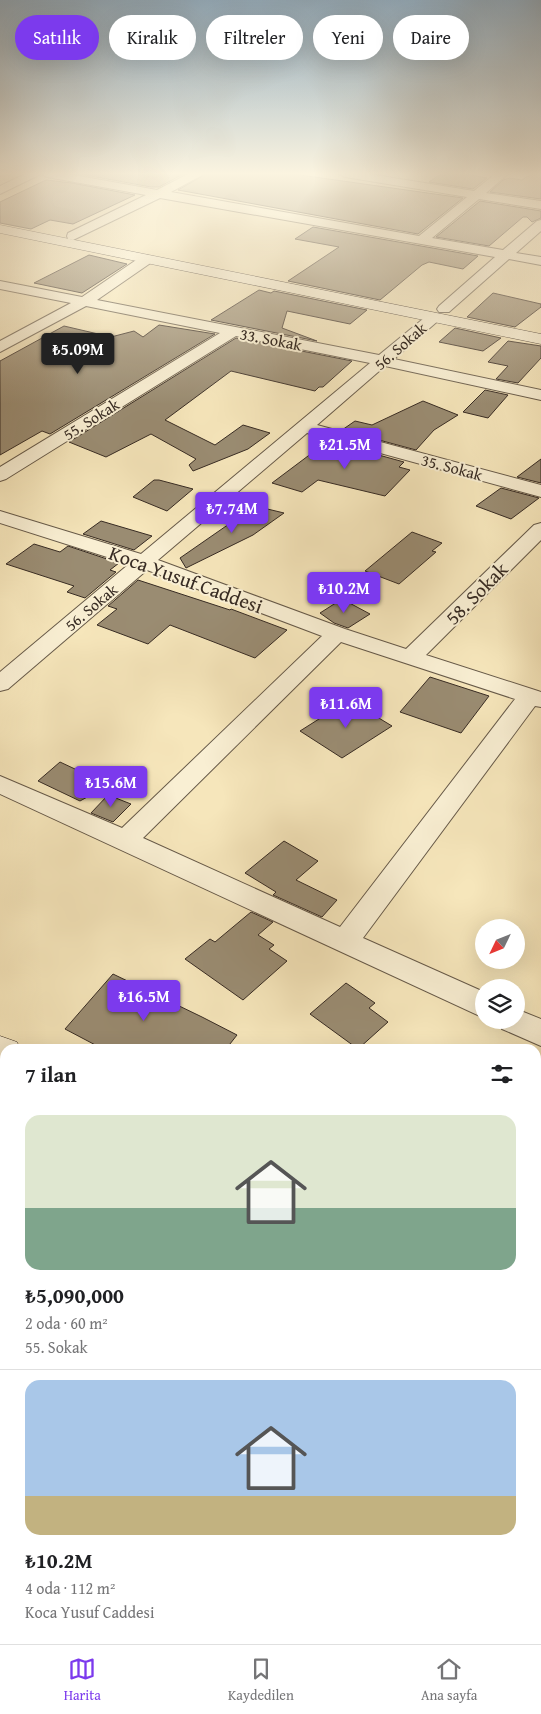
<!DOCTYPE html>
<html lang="tr">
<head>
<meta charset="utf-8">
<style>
	body { margin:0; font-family:"Gentium Book Plus",serif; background:#f6f6f6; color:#202124; height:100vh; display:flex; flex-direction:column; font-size:19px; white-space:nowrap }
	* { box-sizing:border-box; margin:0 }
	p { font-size:16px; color:#757577 }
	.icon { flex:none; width:28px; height:28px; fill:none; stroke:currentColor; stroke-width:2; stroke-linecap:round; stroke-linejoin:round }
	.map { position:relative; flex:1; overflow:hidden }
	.drawer { position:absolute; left:0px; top:1044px; width:541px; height:601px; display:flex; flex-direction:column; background:#fff; border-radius:15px 15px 0 0; box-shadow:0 5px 20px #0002 }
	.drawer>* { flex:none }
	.guide { position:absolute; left:15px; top:15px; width:511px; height:45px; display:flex; gap:10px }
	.needle { width:32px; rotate:227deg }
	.fabs { position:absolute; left:475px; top:919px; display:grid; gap:10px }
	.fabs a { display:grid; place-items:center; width:50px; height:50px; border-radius:50%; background:#fff; box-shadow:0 5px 20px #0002; font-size:25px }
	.price { position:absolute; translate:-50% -42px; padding:0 11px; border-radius:5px; background:#7c3aed; color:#fff; font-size:16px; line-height:32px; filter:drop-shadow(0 1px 2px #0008) }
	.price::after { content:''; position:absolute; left:50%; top:30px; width:15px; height:11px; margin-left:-8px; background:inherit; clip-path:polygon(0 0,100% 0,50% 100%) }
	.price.on { background:#222; color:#fff }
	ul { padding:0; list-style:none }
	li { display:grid; align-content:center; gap:10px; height:265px; padding:0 25px }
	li+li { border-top:1px solid #e0e0e0 }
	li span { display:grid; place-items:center; height:155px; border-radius:15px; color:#555 }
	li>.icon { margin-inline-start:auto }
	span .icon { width:90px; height:90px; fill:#fffc; stroke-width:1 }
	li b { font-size:21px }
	h2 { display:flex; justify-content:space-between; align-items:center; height:60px; padding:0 25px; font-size:21px }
	.chip { padding:0 18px; border-radius:22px; background:#fff; box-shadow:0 5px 20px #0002; font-size:18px; line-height:45px }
	.chip.on { background:#7c3aed; color:#fff }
	.tab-bar { display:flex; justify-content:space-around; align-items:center; height:70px; border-top:1px solid #e0e0e0; background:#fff; font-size:14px; color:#757577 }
	.tab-bar a { display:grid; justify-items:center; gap:2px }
	.tab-bar .on { color:#7c3aed }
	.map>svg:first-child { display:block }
	.building { fill:#9a8c72; stroke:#372b23 }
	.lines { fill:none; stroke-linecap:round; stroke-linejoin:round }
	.street-casing { stroke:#675a49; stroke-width:2 }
	.secondary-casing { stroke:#372b23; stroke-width:1 }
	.street { fill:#f9efd3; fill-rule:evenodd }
	.secondary { fill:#f9efd3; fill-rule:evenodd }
	.labels { text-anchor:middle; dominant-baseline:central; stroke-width:4; stroke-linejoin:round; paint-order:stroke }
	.far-street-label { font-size:16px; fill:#372b23; stroke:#f9efd3 }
	.street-label { font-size:20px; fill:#372b23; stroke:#f9efd3 }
</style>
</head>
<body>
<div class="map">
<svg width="541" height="1644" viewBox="0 0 541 1644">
	<rect width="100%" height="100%" fill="#f6e6bb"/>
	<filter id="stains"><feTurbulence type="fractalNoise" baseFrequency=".004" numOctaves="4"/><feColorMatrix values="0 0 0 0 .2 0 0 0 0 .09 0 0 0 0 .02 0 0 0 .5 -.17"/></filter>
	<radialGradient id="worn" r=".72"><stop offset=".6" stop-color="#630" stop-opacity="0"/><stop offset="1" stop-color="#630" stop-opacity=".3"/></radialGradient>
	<path class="building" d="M80 174H183L159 187H151Z
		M206 174H293L463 198 418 234 178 190Z
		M441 174H466L487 178 473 189 429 182Z
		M531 174H541V199L490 192 503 180 510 178 522 180Z
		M46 180 72 183 135 195 73 224 50 220 31 229 0 223V202Z
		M480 201 541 211V218L532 222 527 217H523L489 246 436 237Z
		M313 227 478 256 463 269 429 262 422 265 380 300 288 281 339 247 295 239Z
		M89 255 127 264 82 293 34 283Z
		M259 290 271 293 274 291 367 310 350 324 287 311 282 328 317 341 211 320Z
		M493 293 541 304V307L515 327 467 317Z
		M159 325 215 334 50 434 42 431 0 455V361L64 326 111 337 134 331 143 337Z
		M455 328 501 338 483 351 439 342Z
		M236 338 352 361 323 387H319L315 391 231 371 165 420 215 445 243 425 270 433 248 449 193 471 189 465 196 459 151 434 106 457 69 442Z
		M508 341 541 346V358L518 383 496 379 508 366 488 362Z
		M485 390 508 395 488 418 463 412Z
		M423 401 458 415 434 430 416 450 342 430 355 421 372 425Z
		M328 441 404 462 399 467 410 470 385 496 318 480 302 492 272 483Z
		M541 459V483L517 477Z
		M154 480H159L193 489 167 511 133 497Z
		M501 488 539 498 511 519 476 506Z
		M255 506 284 513 253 535 186 568 180 558Z
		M101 521 152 536 134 550 83 534Z
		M412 532 442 543 432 551 436 552 399 584 365 571Z
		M34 544 60 552 68 546 119 563 110 570 116 572 85 598 67 592 74 586 6 564Z
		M138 580 230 610 231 609 287 630 255 658 170 625 148 644 97 625 117 609 108 606Z
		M342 599 370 614 348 628 334 623 320 613Z
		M430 677 489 696 461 733 400 712Z
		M349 700 392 726 342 758 300 731Z
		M60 762 109 785 80 801 38 781Z
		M108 795 131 804 113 822 91 813Z
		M284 841 318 861 296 880 337 900 322 917 273 895 276 892 245 873Z
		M251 912 273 922 258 935 274 945 269 949 287 961 243 1000 185 959 210 939 215 942Z
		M113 974 202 1017 237 1035 226 1049H103L65 1029Z
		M346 983 375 1003 369 1008 388 1022 358 1049 310 1014Z"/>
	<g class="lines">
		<g class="street-casing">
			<path id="street" d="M25 174H41L0 194V186Z
				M41 174H68L157 190 188 174H204L171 192 419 236 467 197 345 177 339 174H369L474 191 495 174H508L486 193 541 201V209L479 199 432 238 503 250 537 221 541 220V231L516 253 541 257V265L509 259 449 312H439L437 309 439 306 495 257 160 198 73 240 68 239 67 236 68 233 146 195 47 177Z
				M147 255 154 259 152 262 97 300 379 355 429 314H439L441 317 439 320 394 359 541 390V400L385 366 317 425 541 485V497L307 433 158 560 345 629 406 649 534 525 541 523V540L426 655 538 691 541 692V707L535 706 363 938 484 992V1018L0 794V776L122 828 322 636 147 570 8 689 0 691V672L129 564 0 523V511L141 554 370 363 236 336 6 479 0 481V467L220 333 86 306 0 352V341L71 303 0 289V281L82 297 142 256ZM341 642 515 699 340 927 143 838Z
				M516 1009 541 1019V1046L502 1029 498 1020H516Z
				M541 1288V1332L536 1334V1290Z
				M360 1640H405L404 1644H359Z"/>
		</g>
		<g class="secondary-casing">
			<path id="secondary" d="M0 225 541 334V344L0 233Z
				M0 1036 17 1042 20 1049H5V1065L0 1064Z
				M0 1085 5 1086V1115L0 1114Z
				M536 1316 541 1318V1358L536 1356Z
				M536 1391 541 1393V1436L536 1434Z"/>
		</g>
		<use href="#street" class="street"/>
		<use href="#secondary" class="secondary"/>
	</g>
	<linearGradient id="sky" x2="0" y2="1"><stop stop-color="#93aec1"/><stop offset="0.43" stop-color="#fbf4e0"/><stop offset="1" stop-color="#fbf4e0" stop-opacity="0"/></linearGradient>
	<rect width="541" height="404" fill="url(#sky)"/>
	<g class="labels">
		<g class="far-street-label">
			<text transform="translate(271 339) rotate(11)">33. Sokak</text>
			<text transform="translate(400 346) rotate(-41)">56. Sokak</text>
			<text transform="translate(91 419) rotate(-32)">55. Sokak</text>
			<text transform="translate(452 467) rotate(15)">35. Sokak</text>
			<text transform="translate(91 607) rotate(-40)">56. Sokak</text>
		</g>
		<g class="street-label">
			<text transform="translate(186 579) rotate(20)">Koca Yusuf Caddesi</text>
			<text transform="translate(476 593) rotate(-45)">58. Sokak</text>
		</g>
	</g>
	<rect width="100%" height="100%" filter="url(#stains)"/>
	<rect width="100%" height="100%" fill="url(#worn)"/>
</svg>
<div class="fabs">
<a><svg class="needle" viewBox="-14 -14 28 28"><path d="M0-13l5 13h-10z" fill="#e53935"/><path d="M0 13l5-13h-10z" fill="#757577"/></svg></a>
<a><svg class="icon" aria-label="layers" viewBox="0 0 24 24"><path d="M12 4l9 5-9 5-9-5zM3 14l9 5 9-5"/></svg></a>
</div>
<b class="price on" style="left:78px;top:375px">₺5.09M</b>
<b class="price" style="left:345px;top:470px">₺21.5M</b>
<b class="price" style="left:232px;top:534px">₺7.74M</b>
<b class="price" style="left:344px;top:614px">₺10.2M</b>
<b class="price" style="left:346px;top:729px">₺11.6M</b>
<b class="price" style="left:111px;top:808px">₺15.6M</b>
<b class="price" style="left:144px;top:1022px">₺16.5M</b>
<div class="guide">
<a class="chip on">Satılık</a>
<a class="chip">Kiralık</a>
<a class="chip">Filtreler</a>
<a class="chip">Yeni</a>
<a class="chip">Daire</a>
</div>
<section class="drawer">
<h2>7 ilan<svg class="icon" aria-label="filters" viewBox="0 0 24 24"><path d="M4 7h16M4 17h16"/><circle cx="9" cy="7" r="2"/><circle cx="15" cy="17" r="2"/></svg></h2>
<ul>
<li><span style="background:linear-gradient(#dfe7d0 60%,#7fa58c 0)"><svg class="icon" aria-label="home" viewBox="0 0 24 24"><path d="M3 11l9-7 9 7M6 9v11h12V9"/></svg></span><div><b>₺5,090,000</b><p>2 oda · 60 m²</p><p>55. Sokak</p></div></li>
<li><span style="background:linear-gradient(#a9c7e8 75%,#c2b280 0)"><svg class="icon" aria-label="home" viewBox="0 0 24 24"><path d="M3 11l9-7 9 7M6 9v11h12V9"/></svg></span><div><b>₺10.2M</b><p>4 oda · 112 m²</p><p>Koca Yusuf Caddesi</p></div></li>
</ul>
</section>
</div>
<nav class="tab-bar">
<a class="on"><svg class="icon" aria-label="map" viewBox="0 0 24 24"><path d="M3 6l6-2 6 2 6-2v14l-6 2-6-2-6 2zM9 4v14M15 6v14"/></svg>Harita</a>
<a><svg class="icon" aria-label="saved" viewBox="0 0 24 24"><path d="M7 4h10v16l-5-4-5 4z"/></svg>Kaydedilen</a>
<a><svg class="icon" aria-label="home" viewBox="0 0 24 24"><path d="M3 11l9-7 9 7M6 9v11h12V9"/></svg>Ana sayfa</a>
</nav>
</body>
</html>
